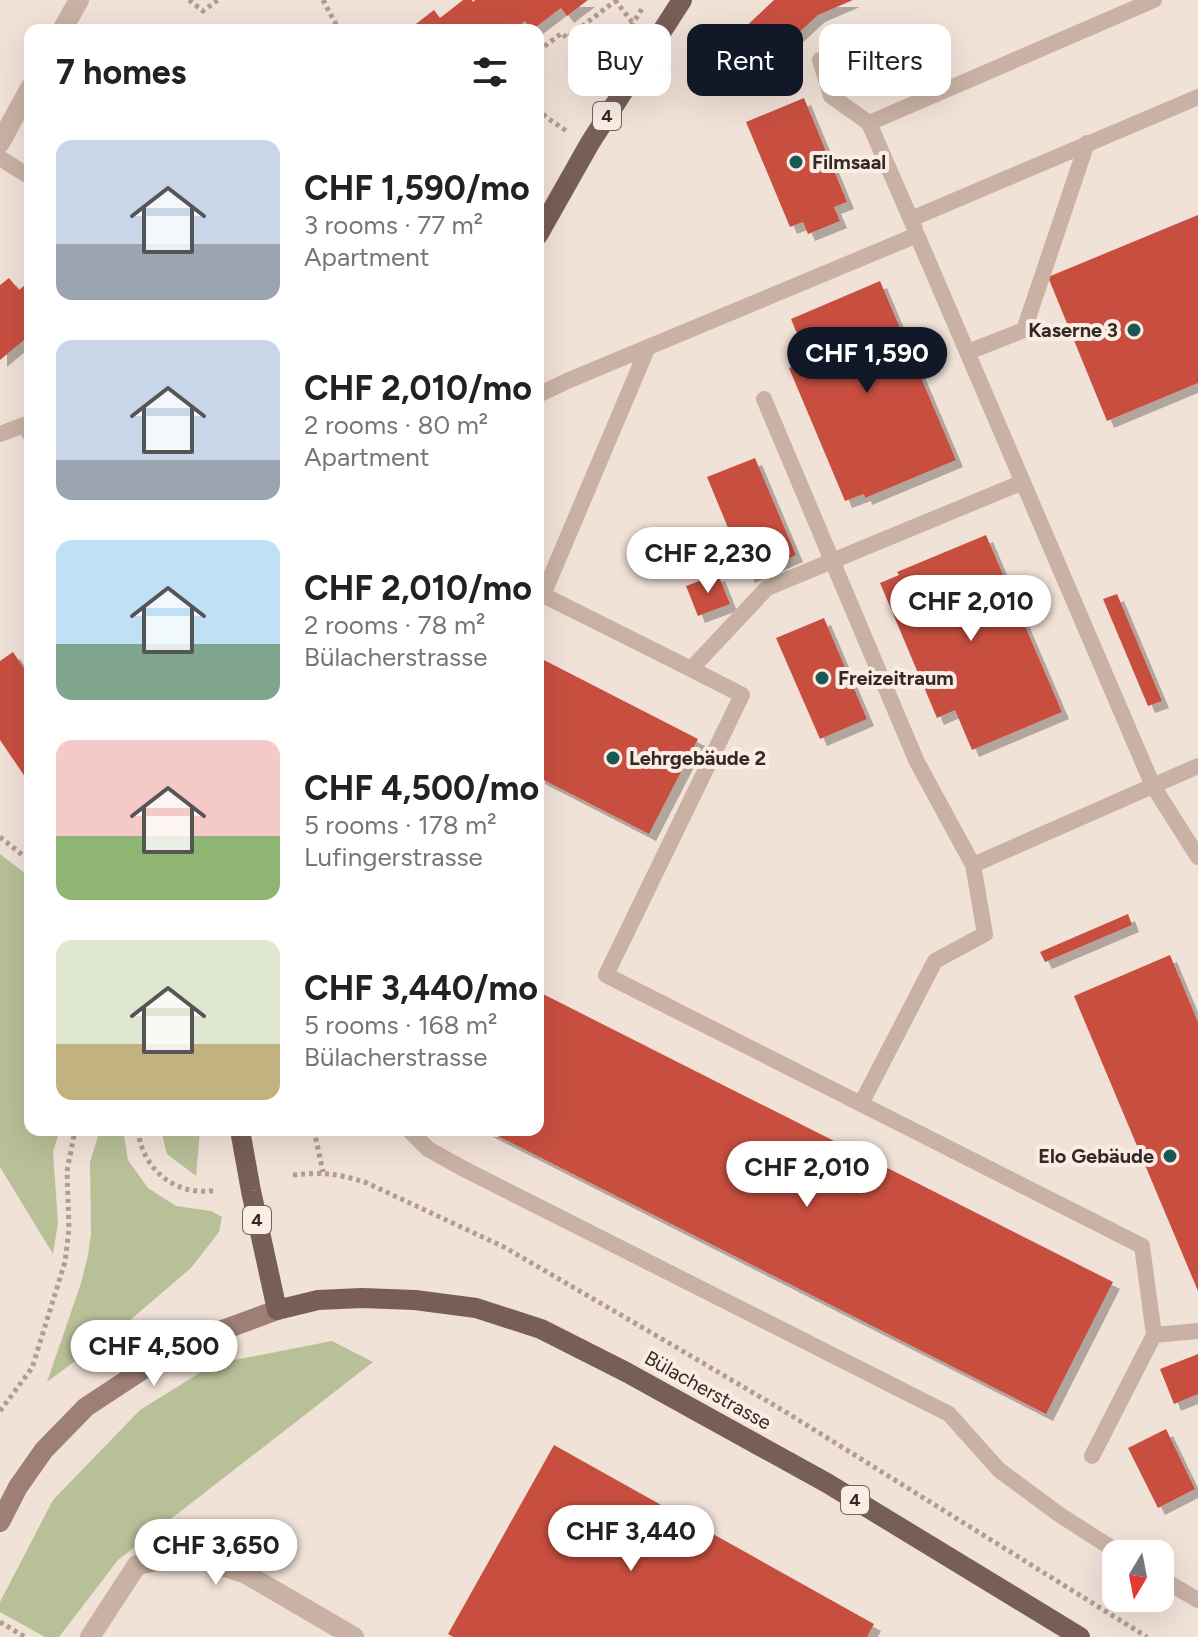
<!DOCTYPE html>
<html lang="en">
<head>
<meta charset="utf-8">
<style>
	body { margin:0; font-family:Figtree,sans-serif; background:#f2f2f2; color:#222; height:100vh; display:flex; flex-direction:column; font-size:30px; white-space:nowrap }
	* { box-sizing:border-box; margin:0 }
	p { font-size:26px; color:#767676 }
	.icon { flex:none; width:44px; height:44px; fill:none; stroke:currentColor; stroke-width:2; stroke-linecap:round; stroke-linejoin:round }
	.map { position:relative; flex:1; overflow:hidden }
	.side { position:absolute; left:24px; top:24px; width:520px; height:1112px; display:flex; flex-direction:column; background:#fff; border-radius:16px; box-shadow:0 8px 32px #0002 }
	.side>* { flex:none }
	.hud { position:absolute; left:568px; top:24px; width:510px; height:72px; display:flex; gap:16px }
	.needle { width:52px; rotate:190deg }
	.controls { position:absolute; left:1102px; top:1540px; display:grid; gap:16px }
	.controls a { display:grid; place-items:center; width:72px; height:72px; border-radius:16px; background:#fff; box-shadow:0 8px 32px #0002; font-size:40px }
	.price { position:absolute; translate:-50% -68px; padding:0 18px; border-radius:28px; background:#fff; color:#222; font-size:26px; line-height:52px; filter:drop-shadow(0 2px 4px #0008) }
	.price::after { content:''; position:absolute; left:50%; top:48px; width:24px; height:18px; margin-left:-12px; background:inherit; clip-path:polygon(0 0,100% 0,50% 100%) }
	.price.current { background:#111827; color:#fff }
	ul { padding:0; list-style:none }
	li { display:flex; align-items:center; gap:24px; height:200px; padding:0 32px }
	li span { display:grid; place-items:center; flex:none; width:224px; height:160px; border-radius:16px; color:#555 }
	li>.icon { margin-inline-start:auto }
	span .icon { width:96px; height:96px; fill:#fffc; stroke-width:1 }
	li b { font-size:34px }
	h2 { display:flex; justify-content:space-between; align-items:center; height:96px; padding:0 32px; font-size:34px }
	.pill { padding:0 28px; border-radius:16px; background:#fff; box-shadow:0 8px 32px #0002; font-size:28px; line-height:72px }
	.pill.current { background:#111827; color:#fff }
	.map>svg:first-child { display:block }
	.green { fill:#b8c098 }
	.building { fill:#c8503f; filter:url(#shadow) }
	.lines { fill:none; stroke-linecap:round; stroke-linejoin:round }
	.path { stroke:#b59a8e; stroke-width:5; stroke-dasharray:4 4; stroke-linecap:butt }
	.lane { stroke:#c9b1a4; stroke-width:16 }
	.street { stroke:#c9b1a4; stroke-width:20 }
	.secondary { stroke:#9d7f75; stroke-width:20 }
	.primary { stroke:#775e56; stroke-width:20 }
	.poi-dot { fill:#1b5754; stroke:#f9ede4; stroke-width:3 }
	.labels { text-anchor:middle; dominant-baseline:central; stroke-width:8; stroke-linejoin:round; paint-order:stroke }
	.shield { fill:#f9ede4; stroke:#70645f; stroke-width:2 }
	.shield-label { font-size:18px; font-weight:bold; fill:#352926 }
	.poi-label { font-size:20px; font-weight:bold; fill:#352926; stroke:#f9ede4; text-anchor:start }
	.street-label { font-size:20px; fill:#352926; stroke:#f9ede4 }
</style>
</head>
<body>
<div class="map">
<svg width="1198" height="1637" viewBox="0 0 1198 1637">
	<defs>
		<filter id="shadow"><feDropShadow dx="7" dy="7" stdDeviation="0" flood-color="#0004"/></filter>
	</defs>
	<rect width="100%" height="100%" fill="#f1e2d8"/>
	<path class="green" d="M0 854 30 877V1130H60L53 1152 58 1223 53 1254 0 1167Z
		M100 1130H123L128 1160 148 1188 176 1206 211 1211 222 1217 219 1232 191 1268 129 1321 47 1382 81 1283 88 1255 91 1234 90 1162Z
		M161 1130H200L196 1176 167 1154Z
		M332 1341 373 1362 118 1560 59 1637H45L0 1612V1602L53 1500 140 1410 214 1364Z"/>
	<path class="building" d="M463 0H472L473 2 475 0H588L567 16 561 8 532 30 525 21 513 30H408L434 10 440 18Z
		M774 0H853L818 15 751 77 723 48Z
		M804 98 847 202 834 207 840 221 808 234 803 222 790 227 746 122Z
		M1198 215V383L1107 421 1048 277Z
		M9 278 19 290 30 281V335L0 360V285Z
		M880 281 956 460 865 498 864 494 845 501 789 368 808 360 791 319Z
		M755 458 796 555 748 576 707 477Z
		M986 535 1062 712 972 750 955 710 937 718 880 583 899 575 897 572Z
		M718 574 730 604 698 616 686 586Z
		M1117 594 1162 701 1148 706 1103 599Z
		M824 618 867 719 820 739 776 638Z
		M13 652 30 677V784L0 740V661Z
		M538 657 698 739 649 834 538 777Z
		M1128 914 1132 925 1045 962 1040 952Z
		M1170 955 1198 1022V1291L1074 996Z
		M543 994 1113 1282 1046 1414 486 1130H538V1005Z
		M1198 1354V1394L1174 1404 1160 1369Z
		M1166 1429 1195 1489 1158 1508 1128 1448Z
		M554 1445 874 1624 867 1637H453L448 1634Z"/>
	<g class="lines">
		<path class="path" d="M189 0 203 11 218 0
			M323 0 339 30
			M615 0 632 22
			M627 33 643 7
			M538 51 562 33 567 38 615 1
			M538 108 546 117 568 132
			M0 837 30 861
			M138 1130C142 1169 176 1198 217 1190
			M314 1130 323 1172
			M293 1175C325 1172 336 1173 367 1183L504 1247 669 1343 784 1411 1147 1637
			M0 1411 32 1368 65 1262 69 1229 67 1171 75 1130
			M0 1622 25 1637"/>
		<path class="lane" d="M820 60 831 96 869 123 915 229
			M869 123 1154 0
			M0 158 30 177
			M911 219 1198 97
			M648 347 543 595 691 669
			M968 352 1024 330 1087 143
			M538 395 567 381 917 235 1153 786 1198 857
			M764 399 917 762 973 865 985 934 935 961 861 1104
			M0 434 24 425 30 434
			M1023 482 767 588 691 669 742 695 606 975 1142 1246 1154 1335
			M973 865 1198 766
			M409 1130 428 1149 462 1168 949 1414 999 1470 1060 1515 1121 1554
			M1092 1456 1154 1335 1198 1331
			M1160 1578 1198 1600"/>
		<path class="street" d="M62 30 79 0
			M0 143 30 88
			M90 1637 137 1565 190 1555 246 1574 354 1637"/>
		<path class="secondary" d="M0 1522 18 1487 44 1450 86 1407 162 1357 220 1331 277 1310"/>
		<path class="primary" d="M538 235 590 143 682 0
			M240 1130 251 1191 277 1310 318 1300 362 1298 415 1300 476 1308 541 1329 626 1372 827 1483 1080 1637"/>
	</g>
	<g class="poi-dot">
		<circle cx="796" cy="162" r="8"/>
		<circle cx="1134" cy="330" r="8"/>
		<circle cx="822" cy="678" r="8"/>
		<circle cx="613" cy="758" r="8"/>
		<circle cx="1170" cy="1156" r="8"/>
	</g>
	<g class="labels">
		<g class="shield">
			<rect x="593" y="102" width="28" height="28" rx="6"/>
			<rect x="243" y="1206" width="28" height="28" rx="6"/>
			<rect x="841" y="1486" width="28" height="28" rx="6"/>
		</g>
		<g class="shield-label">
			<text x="607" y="116">4</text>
			<text x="257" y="1220">4</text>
			<text x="855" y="1500">4</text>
		</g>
		<g class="poi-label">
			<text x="812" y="162">Filmsaal</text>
			<text x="1118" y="330" text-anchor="end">Kaserne 3</text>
			<text x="838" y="678">Freizeitraum</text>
			<text x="629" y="758">Lehrgebäude 2</text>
			<text x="1154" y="1156" text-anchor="end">Elo Gebäude</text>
		</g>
		<g class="street-label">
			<text transform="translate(708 1390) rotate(29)">Bülacherstrasse</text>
		</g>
	</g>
</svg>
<div class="controls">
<a><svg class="needle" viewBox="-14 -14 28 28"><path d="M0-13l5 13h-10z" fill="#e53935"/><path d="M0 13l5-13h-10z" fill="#767676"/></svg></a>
</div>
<b class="price current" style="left:867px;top:395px">CHF 1,590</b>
<b class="price" style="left:708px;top:595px">CHF 2,230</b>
<b class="price" style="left:971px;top:643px">CHF 2,010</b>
<b class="price" style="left:807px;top:1209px">CHF 2,010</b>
<b class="price" style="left:154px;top:1388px">CHF 4,500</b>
<b class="price" style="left:631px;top:1573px">CHF 3,440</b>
<b class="price" style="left:216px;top:1587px">CHF 3,650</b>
<div class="hud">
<a class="pill">Buy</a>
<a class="pill current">Rent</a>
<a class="pill">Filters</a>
</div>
<section class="side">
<h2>7 homes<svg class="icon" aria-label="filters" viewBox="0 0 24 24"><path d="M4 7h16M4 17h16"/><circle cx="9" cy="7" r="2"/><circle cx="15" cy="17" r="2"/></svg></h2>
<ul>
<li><span style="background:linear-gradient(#c9d6e8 65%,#9aa5b1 0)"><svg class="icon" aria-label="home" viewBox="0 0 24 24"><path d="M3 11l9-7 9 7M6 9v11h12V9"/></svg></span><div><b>CHF 1,590/mo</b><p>3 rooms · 77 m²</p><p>Apartment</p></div></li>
<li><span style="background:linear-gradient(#c9d6e8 75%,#9aa5b1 0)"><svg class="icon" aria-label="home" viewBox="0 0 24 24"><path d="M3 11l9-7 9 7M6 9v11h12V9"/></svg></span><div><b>CHF 2,010/mo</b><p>2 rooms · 80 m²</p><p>Apartment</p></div></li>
<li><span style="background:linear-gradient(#bfe0f5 65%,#7fa58c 0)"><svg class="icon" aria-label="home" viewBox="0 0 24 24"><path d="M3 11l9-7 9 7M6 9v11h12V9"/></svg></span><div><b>CHF 2,010/mo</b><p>2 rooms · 78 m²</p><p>Bülacherstrasse</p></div></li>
<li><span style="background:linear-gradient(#f6c9c9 60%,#8fb573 0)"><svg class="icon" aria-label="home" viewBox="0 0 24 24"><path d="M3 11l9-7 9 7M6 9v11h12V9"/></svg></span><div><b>CHF 4,500/mo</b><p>5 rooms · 178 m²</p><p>Lufingerstrasse</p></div></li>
<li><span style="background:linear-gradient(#dfe7d0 65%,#c2b280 0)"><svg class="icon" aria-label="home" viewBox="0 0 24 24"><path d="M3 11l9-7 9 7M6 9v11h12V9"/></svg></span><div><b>CHF 3,440/mo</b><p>5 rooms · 168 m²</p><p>Bülacherstrasse</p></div></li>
</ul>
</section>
</div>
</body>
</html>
